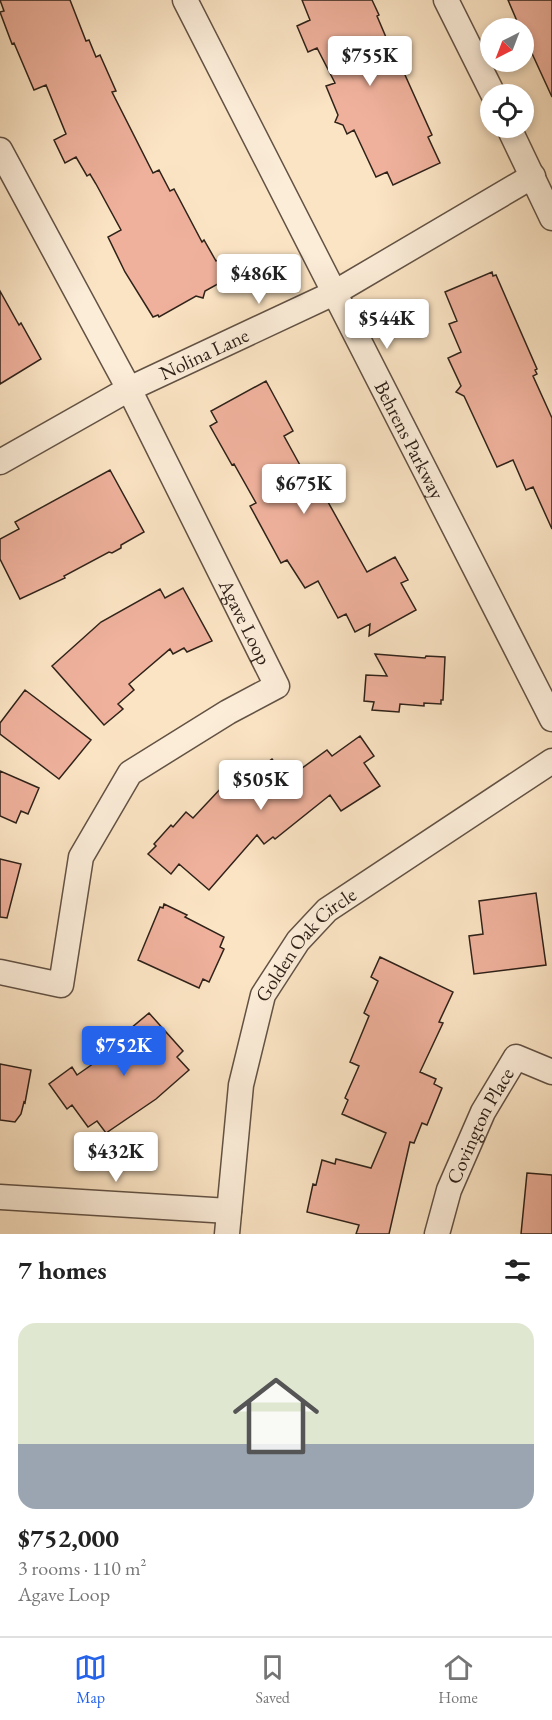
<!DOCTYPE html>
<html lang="en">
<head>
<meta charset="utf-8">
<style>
	body { margin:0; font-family:"EB Garamond",serif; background:#f6f6f6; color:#222; height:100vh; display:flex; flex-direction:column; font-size:22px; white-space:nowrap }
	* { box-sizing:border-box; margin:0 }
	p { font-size:20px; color:#767676 }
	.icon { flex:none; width:33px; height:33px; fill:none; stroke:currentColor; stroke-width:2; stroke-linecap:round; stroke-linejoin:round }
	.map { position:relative; height:1234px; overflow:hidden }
	.sheet { display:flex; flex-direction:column; background:#fff; flex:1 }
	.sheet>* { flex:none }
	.needle { width:39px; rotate:222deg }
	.buttons { position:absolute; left:480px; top:18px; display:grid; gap:12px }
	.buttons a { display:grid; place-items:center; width:54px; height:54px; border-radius:50%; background:#fff; box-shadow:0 3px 9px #0003; font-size:30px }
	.price { position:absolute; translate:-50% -51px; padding:0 14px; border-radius:6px; background:#fff; color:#222; font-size:20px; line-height:39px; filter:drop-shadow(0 2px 3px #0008) }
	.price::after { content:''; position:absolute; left:50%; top:36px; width:18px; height:14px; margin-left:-9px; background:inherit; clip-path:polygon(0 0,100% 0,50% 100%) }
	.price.active { background:#2563eb; color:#fff }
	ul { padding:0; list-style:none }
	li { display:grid; align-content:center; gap:12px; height:318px; padding:0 18px }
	li span { display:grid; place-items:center; height:186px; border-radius:18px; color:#555 }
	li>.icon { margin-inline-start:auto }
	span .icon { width:108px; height:108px; fill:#fffc; stroke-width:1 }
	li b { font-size:26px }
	h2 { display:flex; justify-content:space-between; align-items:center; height:72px; padding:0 18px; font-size:26px }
	.tabs { display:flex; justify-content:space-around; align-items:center; height:84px; border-top:2px solid #e0e0e0; background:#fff; font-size:16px; color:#767676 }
	.tabs a { display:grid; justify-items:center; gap:3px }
	.tabs .active { color:#2563eb }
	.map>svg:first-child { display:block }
	.building { fill:#efb19c; stroke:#2f2219; stroke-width:1.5 }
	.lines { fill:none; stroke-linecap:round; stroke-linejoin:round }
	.minor-casing { stroke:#625244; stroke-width:27 }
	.minor { stroke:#fcedd9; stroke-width:24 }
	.labels { text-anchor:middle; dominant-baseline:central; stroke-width:5; stroke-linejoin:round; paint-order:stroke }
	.street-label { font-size:20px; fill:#2f2219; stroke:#fcedd9 }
</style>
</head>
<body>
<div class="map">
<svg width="552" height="1234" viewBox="0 0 552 1234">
	<rect width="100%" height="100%" fill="#fbe4c4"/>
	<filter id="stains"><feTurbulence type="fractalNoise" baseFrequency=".00333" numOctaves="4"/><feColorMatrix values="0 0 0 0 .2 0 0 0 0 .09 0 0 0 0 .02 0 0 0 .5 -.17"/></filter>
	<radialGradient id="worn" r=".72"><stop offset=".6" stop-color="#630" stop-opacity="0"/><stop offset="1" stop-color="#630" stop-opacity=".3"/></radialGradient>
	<path class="building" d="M0 0H70L86 41 89 40 96 57 100 55 116 91 112 92 153 173 159 170 170 191 174 189 202 242 204 240 216 261 225 255 236 274 205 291 203 298 196 296 159 317 158 315 153 317 125 272 108 237 121 230 96 184 90 174 87 176 76 157 65 163 54 140 66 134 46 85 34 90 14 43 12 44 0 12 4 11Z
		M302 0H372L379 15 377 16 394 56 396 55 432 135 428 137 440 163 393 185 387 172 376 177 354 130 347 134 343 125 335 122 338 115 326 86 335 83 317 48 308 52 297 26 310 20Z
		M508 0H552V97L524 36V28H520Z
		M492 272 493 276 496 275 537 369 535 370 537 374 533 376 552 418V529L533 487 526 490 513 460 497 467 464 396 456 392 461 386 448 358 461 352 449 324 457 321 445 292Z
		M0 291 19 325 21 323 41 359 0 384Z
		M266 381 293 431 284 436 306 476 310 473 318 475 325 487 323 493 367 572 395 557 408 580 401 583 416 610 369 636 370 624 355 632 346 614 338 618 318 581 305 588 287 560 281 563 250 506 256 503 234 464 232 465 210 426 217 422 211 411Z
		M110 470 144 532 121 545V548L112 553 109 552 64 576 65 578 20 599 0 559V539L19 529 15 522Z
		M183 588 212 641 187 652 184 648 173 654 170 649 129 684 134 690 118 704 123 709 104 725 52 666 101 622 160 589 165 598Z
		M375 654 425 658 426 656 445 657 443 700H441V704L424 703V706L400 704 399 712 372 710 374 702 364 701 366 675 387 676Z
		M25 690 91 740 59 779 0 734V723Z
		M360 736 374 756 364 763 380 786 341 811 330 795 275 839 273 837 264 844 257 835 209 890 179 864 171 874 148 854 156 846 154 844 171 825 173 827 186 812 193 818 223 786 240 773 245 779 272 759 287 779 327 750 332 756Z
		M0 771 39 788 28 814 21 811 16 823 0 816Z
		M0 859 21 864 7 918 0 917Z
		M536 893 546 965 474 974 469 936 483 934 479 901Z
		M164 904 187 915 185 917 224 937 220 947 224 949 209 982 203 979 199 988 138 960 160 907 163 908Z
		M380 957 453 992 439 1022 443 1023 420 1072 436 1079 434 1084 442 1088 427 1125 422 1123 414 1143 410 1142 389 1234H356L359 1225 307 1212 313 1184 316 1185 322 1160 335 1164 336 1159 371 1168 386 1133 342 1114 348 1100 345 1098 359 1066 350 1062 369 1016 364 1013 378 981 371 977Z
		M149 1013 183 1051 177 1057 189 1070 156 1099 106 1133 97 1121 88 1127 72 1105 67 1109 49 1084 72 1067 77 1075 117 1047 116 1046 132 1032 130 1029Z
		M0 1064 31 1070 25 1103 24 1102 21 1114 15 1122 0 1120Z
		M527 1173 552 1175V1234H521Z"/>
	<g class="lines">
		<g class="minor-casing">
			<g id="minor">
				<path id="s1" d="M185 0 552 719"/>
				<path d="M446 0 493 94"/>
				<path d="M509 128 552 218"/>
				<path id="s2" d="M0 150 129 389 277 686 228 712 130 773 81 857 61 985 0 972"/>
				<path id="s3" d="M0 462 129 389 334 293 533 176"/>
				<path d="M0 1197 229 1211"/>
				<path id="s4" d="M227 1234 241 1085 263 995 298 941 327 910 552 761"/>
				<path id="s5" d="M437 1234 449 1190 483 1112 516 1057 552 1072"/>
			</g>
		</g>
		<use href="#minor" class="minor"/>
	</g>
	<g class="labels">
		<g class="street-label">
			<text stroke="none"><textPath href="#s3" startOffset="231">Nolina Lane</textPath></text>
			<text stroke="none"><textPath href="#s1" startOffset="494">Behrens Parkway</textPath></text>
			<text stroke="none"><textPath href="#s2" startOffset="532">Agave Loop</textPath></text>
			<text stroke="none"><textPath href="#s4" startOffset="309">Golden Oak Circle</textPath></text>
			<text stroke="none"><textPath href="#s5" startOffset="117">Covington Place</textPath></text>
		</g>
	</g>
	<rect width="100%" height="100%" filter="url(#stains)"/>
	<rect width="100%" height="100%" fill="url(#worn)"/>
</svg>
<div class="buttons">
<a><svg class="needle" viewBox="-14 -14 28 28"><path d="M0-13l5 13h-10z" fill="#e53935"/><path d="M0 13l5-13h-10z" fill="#767676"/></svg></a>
<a><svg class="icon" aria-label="locate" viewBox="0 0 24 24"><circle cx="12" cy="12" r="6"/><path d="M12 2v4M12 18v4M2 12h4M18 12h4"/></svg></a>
</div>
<b class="price" style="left:370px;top:87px">$755K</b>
<b class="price" style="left:259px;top:305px">$486K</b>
<b class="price" style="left:387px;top:350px">$544K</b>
<b class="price" style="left:304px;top:515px">$675K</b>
<b class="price" style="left:261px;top:811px">$505K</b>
<b class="price active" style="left:124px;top:1077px">$752K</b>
<b class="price" style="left:116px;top:1183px">$432K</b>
</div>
<section class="sheet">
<h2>7 homes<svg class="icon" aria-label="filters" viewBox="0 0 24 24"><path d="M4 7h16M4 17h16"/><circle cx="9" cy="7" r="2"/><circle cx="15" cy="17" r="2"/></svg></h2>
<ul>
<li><span style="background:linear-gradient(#dfe7d0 65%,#9aa5b1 0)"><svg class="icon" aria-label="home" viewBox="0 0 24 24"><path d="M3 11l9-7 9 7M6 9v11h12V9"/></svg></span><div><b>$752,000</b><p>3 rooms · 110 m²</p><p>Agave Loop</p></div></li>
</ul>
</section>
<nav class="tabs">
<a class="active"><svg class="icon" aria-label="map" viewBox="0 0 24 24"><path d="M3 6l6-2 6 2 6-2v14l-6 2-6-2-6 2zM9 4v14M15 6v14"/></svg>Map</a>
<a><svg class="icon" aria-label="saved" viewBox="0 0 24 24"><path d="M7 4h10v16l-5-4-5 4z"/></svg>Saved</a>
<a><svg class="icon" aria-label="home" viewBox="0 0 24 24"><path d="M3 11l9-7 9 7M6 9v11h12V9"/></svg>Home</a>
</nav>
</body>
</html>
